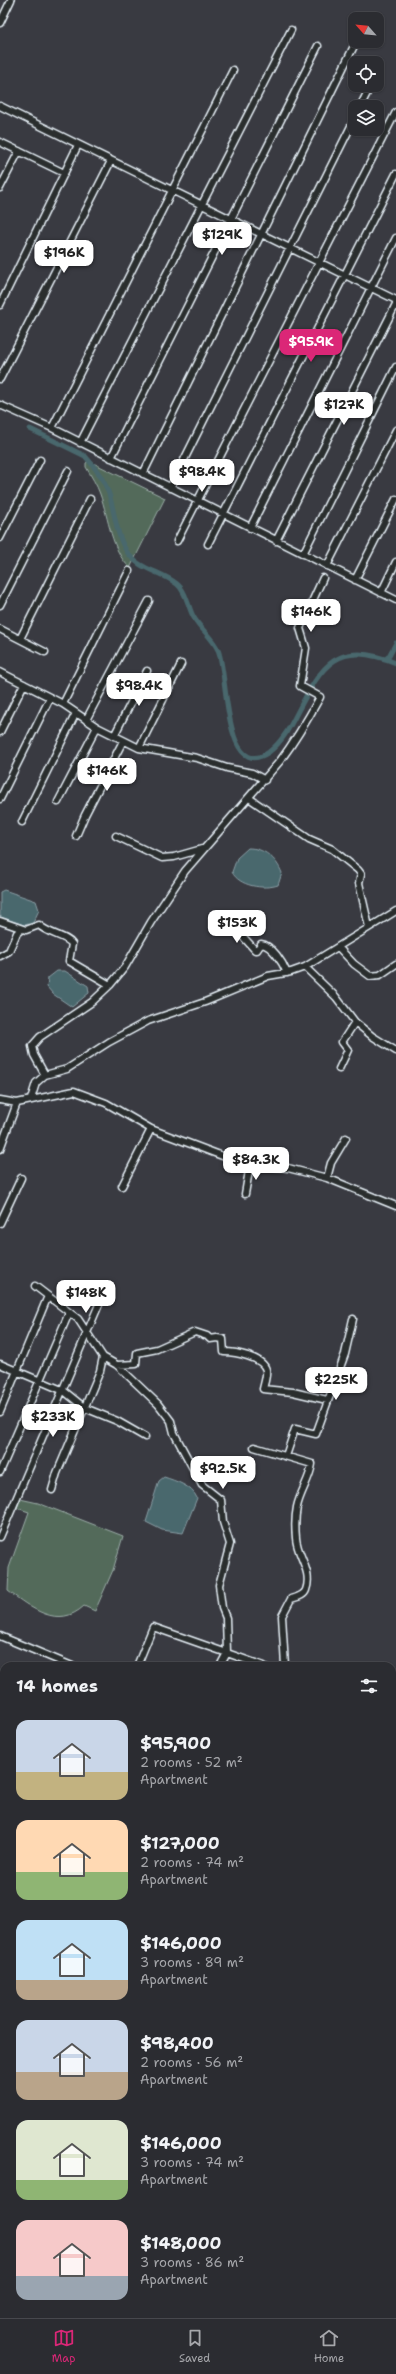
<!DOCTYPE html>
<html lang="en">
<head>
<meta charset="utf-8">
<style>
	body { margin:0; font-family:"Shantell Sans",sans-serif; background:#37383d; color:#f1f3f6; height:100vh; display:flex; flex-direction:column; font-size:15px; white-space:nowrap }
	* { box-sizing:border-box; margin:0 }
	p { font-size:13px; color:#a6a7ab }
	.icon { flex:none; width:22px; height:22px; fill:none; stroke:currentColor; stroke-width:2; stroke-linecap:round; stroke-linejoin:round }
	.map { position:relative; flex:1; overflow:hidden }
	.drawer { position:absolute; left:0px; top:1662px; width:396px; height:656px; display:flex; flex-direction:column; background:#2b2c31; border-radius:12px 12px 0 0; box-shadow:0 1px 3px #0004,0 0 0 1px #47484d }
	.drawer>* { flex:none }
	.needle { width:26px; rotate:297deg }
	.fabs { position:absolute; left:348px; top:12px; display:grid; gap:8px }
	.fabs a { display:grid; place-items:center; width:36px; height:36px; border-radius:8px; background:#2b2c31; box-shadow:0 1px 3px #0004,0 0 0 1px #47484d; font-size:20px }
	.price { position:absolute; translate:-50% -34px; padding:0 9px; border-radius:8px; background:#fff; color:#222; font-size:13px; line-height:26px; filter:drop-shadow(0 1px 2px #0008) }
	.price::after { content:''; position:absolute; left:50%; top:24px; width:12px; height:9px; margin-left:-6px; background:inherit; clip-path:polygon(0 0,100% 0,50% 100%) }
	.price.on { background:#db2777; color:#fff }
	ul { padding:0; list-style:none }
	li { display:flex; align-items:center; gap:12px; height:100px; padding:0 16px }
	li span { display:grid; place-items:center; flex:none; width:112px; height:80px; border-radius:12px; color:#555 }
	li>.icon { margin-inline-start:auto }
	span .icon { width:48px; height:48px; fill:#fffc; stroke-width:1 }
	li b { font-size:17px }
	h2 { display:flex; justify-content:space-between; align-items:center; height:48px; padding:0 16px; font-size:17px }
	.menu { display:flex; justify-content:space-around; align-items:center; height:56px; border-top:1px solid #47484d; background:#2b2c31; font-size:11px; color:#a6a7ab }
	.menu a { display:grid; justify-items:center; gap:2px }
	.menu .on { color:#db2777 }
	.map>svg:first-child { display:block }
	.green { fill:#526b5a; stroke:#9daea9 }
	.water { fill:#49676d; stroke:#899ea5 }
	.lines { fill:none; stroke-linecap:round; stroke-linejoin:round }
	.stream { stroke:#899ea5; stroke-width:1.5 }
	.canal { stroke:#49676d; stroke-width:5 }
	.minor-casing { stroke:#e8f1f8; stroke-width:9 }
	.minor { stroke:#2a2d2e; stroke-width:6 }
</style>
</head>
<body>
<div class="map">
<svg width="396" height="2318" viewBox="0 0 396 2318">
	<rect width="100%" height="100%" fill="#393a41"/>
	<filter id="ink" filterUnits="userSpaceOnUse"><feTurbulence type="fractalNoise" baseFrequency=".025" numOctaves="2"/><feDisplacementMap in="SourceGraphic" scale="8" xChannelSelector="R" yChannelSelector="G"/><feConvolveMatrix kernelMatrix="1 2 1 2 8 2 1 2 1" color-interpolation-filters="sRGB"/></filter>
	<g filter="url(#ink)">
		<path class="green" d="M89 461 165 498 130 568C111 550 109 519 100 494 97 485 91 476 86 467V463Z
			M20 1499 38 1503 123 1536 113 1570 95 1611 84 1606C58 1630 31 1608 8 1591L9 1568 29 1512 17 1508Z"/>
		<path class="water" d="M248 848C264 848 276 858 282 873L278 885C263 890 239 886 232 872L237 858Z
			M4 890 36 901 39 910 33 923 24 925 0 917V892Z
			M57 971H65L88 986 89 993 72 1007 53 994 47 987 48 978Z
			M164 1477C176 1481 192 1486 197 1498L183 1533 162 1530 146 1522 159 1481Z"/>
		<g class="lines">
			<path class="stream" d="M392 1753H396"/>
			<path class="canal" d="M30 429 85 456C96 468 104 479 109 494 115 513 116 535 127 552 139 570 161 571 177 584 186 591 188 606 193 616 200 629 212 637 218 650 228 670 223 784 269 752 282 742 290 727 297 713 323 663 337 640 396 663
				M386 659 389 656 396 643"/>
			<g class="minor-casing">
				<path id="minor" d="M0 23 11 0
					M0 106 396 300
					M360 107 371 85
					M0 142 64 173
					M0 188 19 151
					M0 305 78 145
					M0 379 111 161
					M0 405 52 428 396 600
					M52 428 233 70
					M80 443 291 30
					M111 458 318 46
					M143 474 354 46
					M170 488 355 118
					M250 528 396 238
					M0 538 40 460
					M177 541 396 112
					M276 541 396 304
					M208 544 396 174
					M303 554 396 367
					M327 566 396 430
					M355 580 396 499
					M381 593 396 562
					M0 605 68 471
					M0 629 45 652
					M20 639 90 499
					M0 672 63 704 97 727 139 748 197 758 227 768 252 773 265 780
					M63 704 129 571
					M86 720 149 601
					M0 732 24 684
					M114 736 147 671
					M139 748 181 664
					M249 798 309 839 332 849 358 870 361 874 359 883 369 927
					M0 799 50 698
					M58 802 97 727
					M22 822 76 713
					M76 836 85 815 123 741
					M116 836 162 858 174 857 202 849
					M228 920 255 950H257L261 944C272 945 283 963 287 973
					M0 921 26 930 39 925C48 934 67 936 72 944L69 961 110 985
					M338 947 354 964 370 976 380 975 396 964
					M0 956 9 951 17 933 22 929
					M305 967 336 997 355 1022 372 1036 396 1051
					M339 1069 348 1050 342 1042 355 1022
					M45 1075 34 1055 32 1046 40 1037 92 1002 110 985 125 967 151 922 185 871 280 761C295 741 308 719 320 697L300 686 306 648 300 628 323 578
					M31 1099 36 1083 45 1075 67 1069 109 1042 148 1021 205 1002 268 976 291 972 305 967 396 911
					M0 1100 17 1103 74 1091 106 1103 151 1129 241 1163 288 1168 327 1178 396 1206
					M0 1149 17 1103
					M327 1178 331 1163 346 1138
					M122 1186 151 1129
					M245 1194 250 1165
					M0 1223 21 1178
					M35 1286 78 1319 103 1357 117 1365 158 1404 171 1421 174 1433 202 1485 221 1500 223 1522 230 1544 219 1585 222 1608 226 1618 227 1653 153 1627 137 1666
					M0 1364 64 1391 85 1408 117 1421 145 1437
					M117 1365 136 1364 137 1353 157 1349 195 1332 207 1336 210 1339 217 1338 223 1339 224 1352C235 1352 263 1357 266 1370 267 1376 264 1384 263 1389L293 1392 327 1400
					M0 1412 48 1296
					M254 1447 312 1464C310 1479 300 1492 297 1507 295 1517 295 1528 296 1538 297 1556 313 1571 306 1590 304 1596 297 1597 291 1599L282 1616 285 1666
					M286 1456 295 1429 316 1434 345 1354 353 1319
					M0 1472 69 1313
					M52 1490 57 1473 100 1371 103 1357
					M0 1537 103 1295
					M0 1636 72 1666
					M220 1666 227 1653 264 1666
					M392 1722 396 1723
					M0 1950 4 1944
					M392 2276 396 2278
					M362 2314 372 2318
					M348 2318 349 2314"/>
			</g>
			<use href="#minor" class="minor"/>
		</g>
	</g>
</svg>
<div class="fabs">
<a><svg class="needle" viewBox="-14 -14 28 28"><path d="M0-13l5 13h-10z" fill="#e53935"/><path d="M0 13l5-13h-10z" fill="#a6a7ab"/></svg></a>
<a><svg class="icon" aria-label="locate" viewBox="0 0 24 24"><circle cx="12" cy="12" r="6"/><path d="M12 2v4M12 18v4M2 12h4M18 12h4"/></svg></a>
<a><svg class="icon" aria-label="layers" viewBox="0 0 24 24"><path d="M12 4l9 5-9 5-9-5zM3 14l9 5 9-5"/></svg></a>
</div>
<b class="price" style="left:222px;top:256px">$129K</b>
<b class="price" style="left:64px;top:274px">$196K</b>
<b class="price on" style="left:311px;top:363px">$95.9K</b>
<b class="price" style="left:344px;top:426px">$127K</b>
<b class="price" style="left:202px;top:493px">$98.4K</b>
<b class="price" style="left:311px;top:633px">$146K</b>
<b class="price" style="left:139px;top:707px">$98.4K</b>
<b class="price" style="left:107px;top:792px">$146K</b>
<b class="price" style="left:237px;top:944px">$153K</b>
<b class="price" style="left:256px;top:1181px">$84.3K</b>
<b class="price" style="left:86px;top:1314px">$148K</b>
<b class="price" style="left:336px;top:1401px">$225K</b>
<b class="price" style="left:53px;top:1438px">$233K</b>
<b class="price" style="left:223px;top:1490px">$92.5K</b>
<section class="drawer">
<h2>14 homes<svg class="icon" aria-label="filters" viewBox="0 0 24 24"><path d="M4 7h16M4 17h16"/><circle cx="9" cy="7" r="2"/><circle cx="15" cy="17" r="2"/></svg></h2>
<ul>
<li><span style="background:linear-gradient(#c9d6e8 65%,#c2b280 0)"><svg class="icon" aria-label="home" viewBox="0 0 24 24"><path d="M3 11l9-7 9 7M6 9v11h12V9"/></svg></span><div><b>$95,900</b><p>2 rooms · 52 m²</p><p>Apartment</p></div></li>
<li><span style="background:linear-gradient(#ffd9b3 65%,#8fb573 0)"><svg class="icon" aria-label="home" viewBox="0 0 24 24"><path d="M3 11l9-7 9 7M6 9v11h12V9"/></svg></span><div><b>$127,000</b><p>2 rooms · 74 m²</p><p>Apartment</p></div></li>
<li><span style="background:linear-gradient(#bfe0f5 75%,#b9a48a 0)"><svg class="icon" aria-label="home" viewBox="0 0 24 24"><path d="M3 11l9-7 9 7M6 9v11h12V9"/></svg></span><div><b>$146,000</b><p>3 rooms · 89 m²</p><p>Apartment</p></div></li>
<li><span style="background:linear-gradient(#c9d6e8 65%,#b9a48a 0)"><svg class="icon" aria-label="home" viewBox="0 0 24 24"><path d="M3 11l9-7 9 7M6 9v11h12V9"/></svg></span><div><b>$98,400</b><p>2 rooms · 56 m²</p><p>Apartment</p></div></li>
<li><span style="background:linear-gradient(#dfe7d0 75%,#8fb573 0)"><svg class="icon" aria-label="home" viewBox="0 0 24 24"><path d="M3 11l9-7 9 7M6 9v11h12V9"/></svg></span><div><b>$146,000</b><p>3 rooms · 74 m²</p><p>Apartment</p></div></li>
<li><span style="background:linear-gradient(#f6c9c9 70%,#9aa5b1 0)"><svg class="icon" aria-label="home" viewBox="0 0 24 24"><path d="M3 11l9-7 9 7M6 9v11h12V9"/></svg></span><div><b>$148,000</b><p>3 rooms · 86 m²</p><p>Apartment</p></div></li>
</ul>
</section>
</div>
<nav class="menu">
<a class="on"><svg class="icon" aria-label="map" viewBox="0 0 24 24"><path d="M3 6l6-2 6 2 6-2v14l-6 2-6-2-6 2zM9 4v14M15 6v14"/></svg>Map</a>
<a><svg class="icon" aria-label="saved" viewBox="0 0 24 24"><path d="M7 4h10v16l-5-4-5 4z"/></svg>Saved</a>
<a><svg class="icon" aria-label="home" viewBox="0 0 24 24"><path d="M3 11l9-7 9 7M6 9v11h12V9"/></svg>Home</a>
</nav>
</body>
</html>
